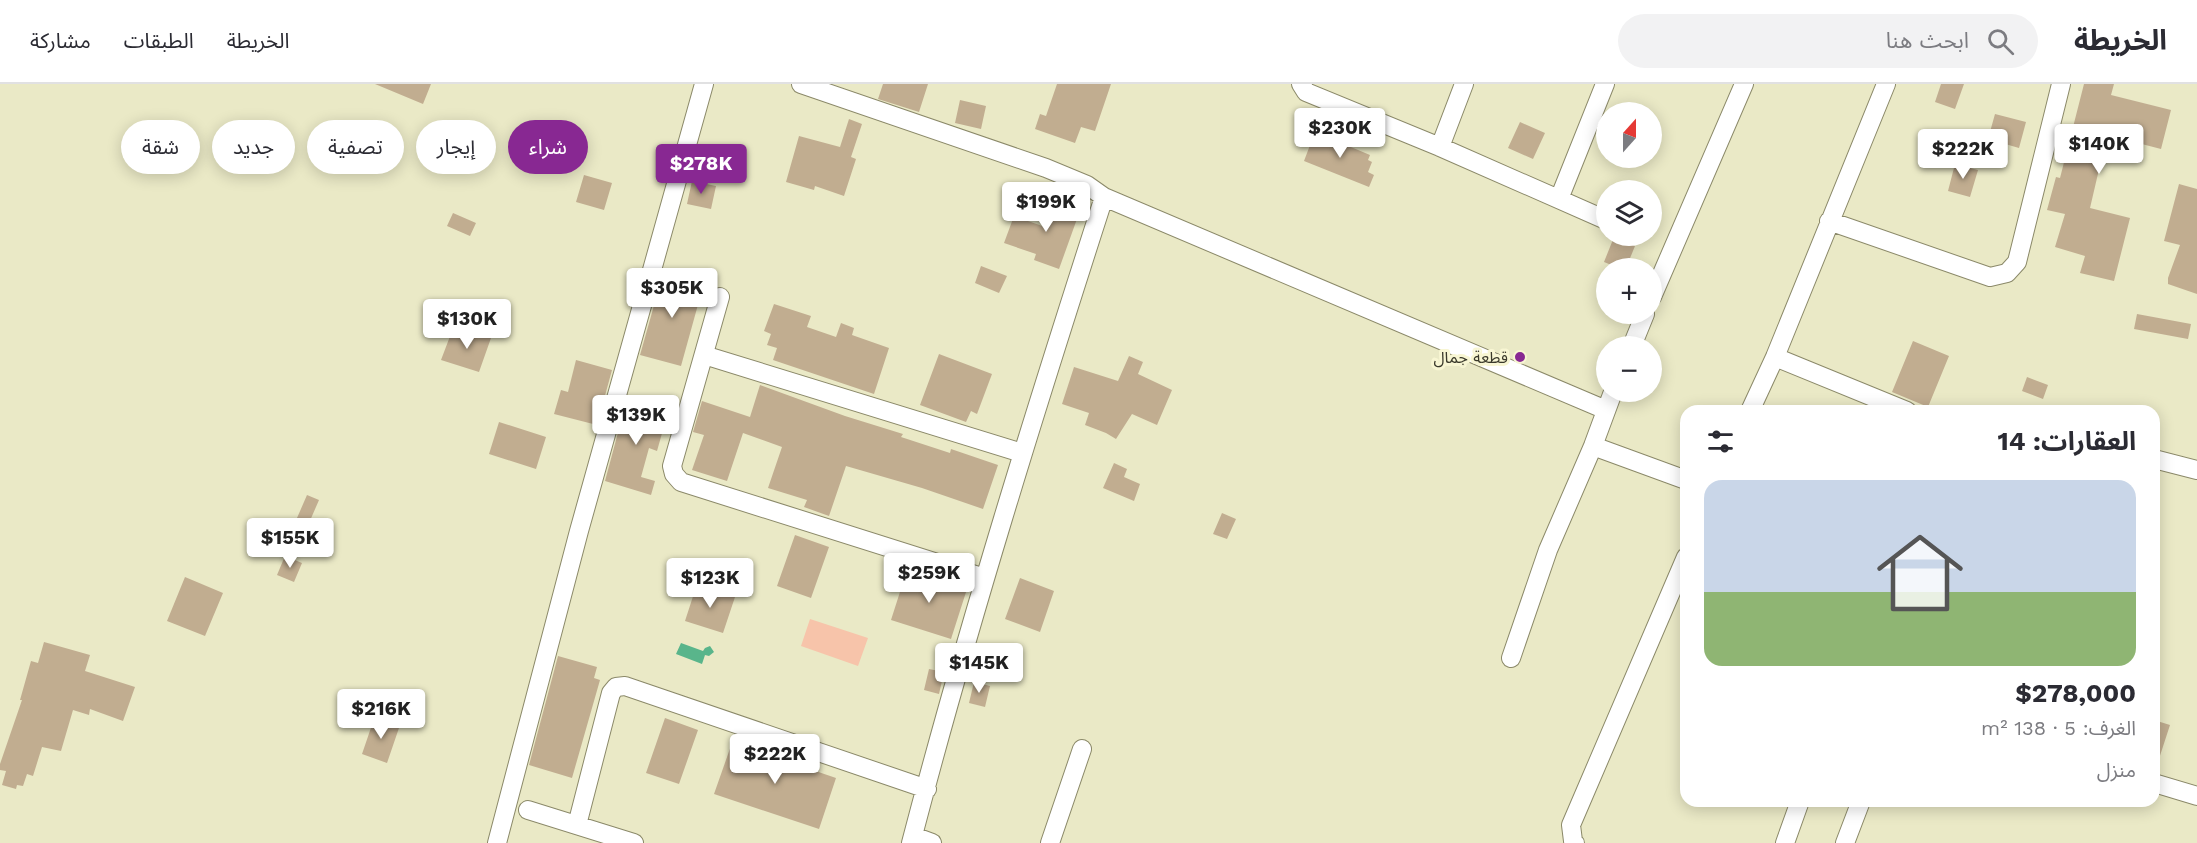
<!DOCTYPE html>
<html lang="ar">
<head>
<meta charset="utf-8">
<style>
	body { margin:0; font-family:"Work Sans","Noto Sans Arabic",sans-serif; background:#f2f2f3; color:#2b2b33; direction:rtl; height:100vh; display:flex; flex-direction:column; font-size:22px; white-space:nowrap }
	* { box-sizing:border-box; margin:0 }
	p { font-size:20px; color:#7c7c81 }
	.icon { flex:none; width:33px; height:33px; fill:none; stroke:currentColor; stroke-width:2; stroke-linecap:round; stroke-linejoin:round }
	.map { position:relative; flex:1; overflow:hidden; direction:ltr }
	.panel { position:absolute; left:1680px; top:321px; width:480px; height:402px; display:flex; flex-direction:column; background:#fff; border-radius:18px; box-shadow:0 3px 15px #0003; direction:rtl }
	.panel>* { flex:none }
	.top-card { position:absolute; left:18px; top:36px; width:570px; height:54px; direction:rtl; display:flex; gap:12px }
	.needle { width:39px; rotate:21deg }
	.controls { position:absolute; left:1596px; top:18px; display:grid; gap:12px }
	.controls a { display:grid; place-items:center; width:66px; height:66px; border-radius:50%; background:#fff; box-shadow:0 3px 15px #0003; font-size:30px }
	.price { position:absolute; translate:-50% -51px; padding:0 14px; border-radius:6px; background:#fff; color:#222; font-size:20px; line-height:39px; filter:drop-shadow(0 2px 3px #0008) }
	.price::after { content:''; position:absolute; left:50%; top:36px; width:18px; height:14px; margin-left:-9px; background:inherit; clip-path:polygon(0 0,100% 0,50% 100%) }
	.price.selected { background:#882892; color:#fff }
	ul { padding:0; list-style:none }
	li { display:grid; align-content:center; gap:12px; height:318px; padding:0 24px }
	li span { display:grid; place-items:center; height:186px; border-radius:18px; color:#555 }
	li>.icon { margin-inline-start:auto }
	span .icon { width:108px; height:108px; fill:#fffc; stroke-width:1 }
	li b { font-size:26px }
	h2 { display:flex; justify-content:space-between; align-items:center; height:72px; padding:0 24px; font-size:26px }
	.pill { padding:0 21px; border-radius:27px; background:#fff; box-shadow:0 3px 15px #0003; font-size:21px; line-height:54px }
	.pill.selected { background:#882892; color:#fff }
	header { display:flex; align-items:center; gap:36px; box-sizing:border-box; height:84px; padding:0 30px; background:#fff; border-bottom:2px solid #e1e1e2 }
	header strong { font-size:28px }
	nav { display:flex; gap:33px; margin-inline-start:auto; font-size:21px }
	.search { width:420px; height:54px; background:#f2f2f3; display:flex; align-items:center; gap:15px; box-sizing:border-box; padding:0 21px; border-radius:33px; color:#7c7c81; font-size:22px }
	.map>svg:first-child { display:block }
	.green { fill:#f7c4aa }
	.water { fill:#59b58b }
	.building { fill:#c1ad90 }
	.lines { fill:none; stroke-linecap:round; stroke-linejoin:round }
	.minor-casing { stroke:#8b8969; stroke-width:20 }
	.minor { stroke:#fff; stroke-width:18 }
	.poi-dot { fill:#882892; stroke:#f8f6d3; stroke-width:2 }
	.labels { text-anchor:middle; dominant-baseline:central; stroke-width:6; stroke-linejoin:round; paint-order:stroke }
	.poi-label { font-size:16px; fill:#3a392b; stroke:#f8f6d3; text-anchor:end }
</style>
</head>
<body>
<header>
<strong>الخريطة</strong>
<div class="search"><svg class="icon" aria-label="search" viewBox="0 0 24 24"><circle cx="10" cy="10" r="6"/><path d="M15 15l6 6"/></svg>ابحث هنا</div>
<nav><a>الخريطة</a><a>الطبقات</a><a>مشاركة</a></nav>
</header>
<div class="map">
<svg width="2197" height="759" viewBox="0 0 2197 759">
	<rect width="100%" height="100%" fill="#eae9c6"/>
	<path class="green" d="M810 535 868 554 858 582 801 562Z"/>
	<path class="water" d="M681 559 703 567 705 564 710 562 714 568 709 572 705 571 702 580 676 570Z"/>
	<path class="building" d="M375 0H431L423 20Z
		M883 0H928L919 28 878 15Z
		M1057 0H1111L1095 47 1081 43 1075 59 1035 45 1040 30 1046 32Z
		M1941 0H1964L1955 25 1935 18Z
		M2084 0H2114L2111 11 2171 26 2161 65 2107 51 2090 124 2130 134 2114 197 2080 189 2085 172 2055 163 2065 130 2047 126 2056 93 2060 94Z
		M960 16 986 22 981 45 955 39Z
		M1995 30 2026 38 2019 64 1988 55Z
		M849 35 862 40 851 73 856 75 844 112 815 102 814 106 786 98 799 52 840 63Z
		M1520 38 1545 49 1533 75 1508 64Z
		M1315 48 1370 71 1368 76 1372 78 1368 88 1374 91 1369 103 1304 77Z
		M1955 80 1978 86 1970 113 1948 107Z
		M584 91 612 99 604 126 576 118Z
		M692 97 716 102 711 125 687 120Z
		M2179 100 2197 105V210L2168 200V194L2180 161 2164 157Z
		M1056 112 1082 121 1059 185 1034 176 1036 170 1004 159 1014 132 1045 143Z
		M453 129 476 139 470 152 447 142Z
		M1614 153 1635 162 1626 184H1619L1604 178Z
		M981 182 1007 192 999 209 975 199Z
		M664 186 704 199 681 282 640 271Z
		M774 220 811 232 807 243 836 253 841 239 854 244 852 251 889 264 874 310 773 276 777 264 767 261 771 250 764 247Z
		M2137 230 2191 240 2188 255 2134 245Z
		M452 247 467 252 469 247 491 254 479 288 441 276Z
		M1913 257 1949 272 1928 323 1892 308Z
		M939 270 992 290 977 330 971 327 966 338 920 321Z
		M1129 272 1143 278 1138 290 1172 306 1157 341 1132 330 1116 355 1106 349 1085 341 1089 329 1062 320 1074 283 1118 297Z
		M576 276 612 286 597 341 554 330 561 306 568 308Z
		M2027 293 2048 301 2043 315 2022 307Z
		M760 301 845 332 903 350 901 353 950 369 951 365 998 381 983 425 922 404 846 382 829 432 804 423 807 416 768 404 782 363 743 349 727 397 692 386 704 351 693 348 702 317 750 333Z
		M627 315 668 328 657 367 649 364 641 393 655 397 651 411 605 397Z
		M499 338 546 353 536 385 489 370Z
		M1114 379 1127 385 1124 393 1140 400 1134 417 1103 404Z
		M307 411 319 416 299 462 287 457Z
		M1222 429 1236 435 1227 455 1213 450Z
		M795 451 829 463 811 514 777 502Z
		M285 472 302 479 294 498 277 491Z
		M907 486 967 505 951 555 891 536Z
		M185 493 223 509 205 552 167 537Z
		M1020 494 1054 507 1040 548 1005 535Z
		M697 500 735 513 723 549 685 537Z
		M44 558 90 571 85 587 135 603 123 637 90 625 89 631 73 626 61 667 42 663 33 692 27 690 23 702 17 701 16 705 2 701 6 687 0 686V680L22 616H20L31 577 38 579Z
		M558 572 597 583 594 594 600 596 572 694 529 681Z
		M929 585 944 588 939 610 924 606Z
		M974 598 990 602 985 623 969 619Z
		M375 632 400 641 387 679 362 670Z
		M665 634 698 646 679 700 646 689Z
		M2154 636 2170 641 2157 681 2154 680Z
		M733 656 764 667 763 669 836 694 819 745 714 710Z"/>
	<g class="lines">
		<g class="minor-casing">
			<path id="minor" d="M801 0 1046 84 1087 101 1104 113 1606 326
				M1301 0 1306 8 1440 63 1606 136
				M1440 63 1464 0
				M1559 115 1605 0
				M1829 137 1990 193 2007 189 2017 178 2061 0
				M720 213 672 382 674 390 681 398 985 494
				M1652 213 1744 0
				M1632 262 1645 230
				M704 271 1022 369
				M1775 273 1907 327
				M1750 327 1775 273 1886 0
				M1593 362 1686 396
				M2154 375 2197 386
				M1511 574 1548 466 1593 362 1613 308
				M2154 699 2197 712
				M528 726 634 759
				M577 741 611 609 616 603 625 602 927 705
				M913 752 932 759
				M497 759 579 447 704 0
				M911 759C968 541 1035 327 1104 113
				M1050 759 1082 665
				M1575 759 1573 757 1571 741 1686 473
				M1785 759 1800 717
				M1845 759 1861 717"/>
		</g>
		<use href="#minor" class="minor"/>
	</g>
	<circle class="poi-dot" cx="1520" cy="273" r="6"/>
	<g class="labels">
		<g class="poi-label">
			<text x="1508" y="273">قطعة جمال</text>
		</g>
	</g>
</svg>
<div class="controls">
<a><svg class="needle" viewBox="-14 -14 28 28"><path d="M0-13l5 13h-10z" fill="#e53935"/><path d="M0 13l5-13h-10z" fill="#7c7c81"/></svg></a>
<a><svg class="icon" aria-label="layers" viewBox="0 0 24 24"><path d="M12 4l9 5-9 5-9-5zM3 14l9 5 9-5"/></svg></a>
<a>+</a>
<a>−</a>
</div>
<b class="price" style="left:1340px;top:75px">$230K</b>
<b class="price" style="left:2099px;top:91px">$140K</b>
<b class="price" style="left:1963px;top:96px">$222K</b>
<b class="price selected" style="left:701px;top:111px">$278K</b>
<b class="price" style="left:1046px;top:149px">$199K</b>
<b class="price" style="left:672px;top:235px">$305K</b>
<b class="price" style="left:467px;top:266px">$130K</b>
<b class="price" style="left:636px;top:362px">$139K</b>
<b class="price" style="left:290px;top:485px">$155K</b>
<b class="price" style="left:929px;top:520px">$259K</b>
<b class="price" style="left:710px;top:525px">$123K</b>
<b class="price" style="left:979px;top:610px">$145K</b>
<b class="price" style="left:381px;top:656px">$216K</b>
<b class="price" style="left:775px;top:701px">$222K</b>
<div class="top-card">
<a class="pill selected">شراء</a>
<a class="pill">إيجار</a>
<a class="pill">تصفية</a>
<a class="pill">جديد</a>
<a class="pill">شقة</a>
</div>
<section class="panel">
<h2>العقارات: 14<svg class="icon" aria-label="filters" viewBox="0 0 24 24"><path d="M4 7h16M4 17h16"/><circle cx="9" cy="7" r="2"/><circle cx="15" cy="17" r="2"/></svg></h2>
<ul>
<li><span style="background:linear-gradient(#c9d6e8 60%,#8fb573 0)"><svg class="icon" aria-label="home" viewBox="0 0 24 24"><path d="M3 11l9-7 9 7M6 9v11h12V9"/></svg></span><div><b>$278,000</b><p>الغرف: 5 · 138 m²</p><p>منزل</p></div></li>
</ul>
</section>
</div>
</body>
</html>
